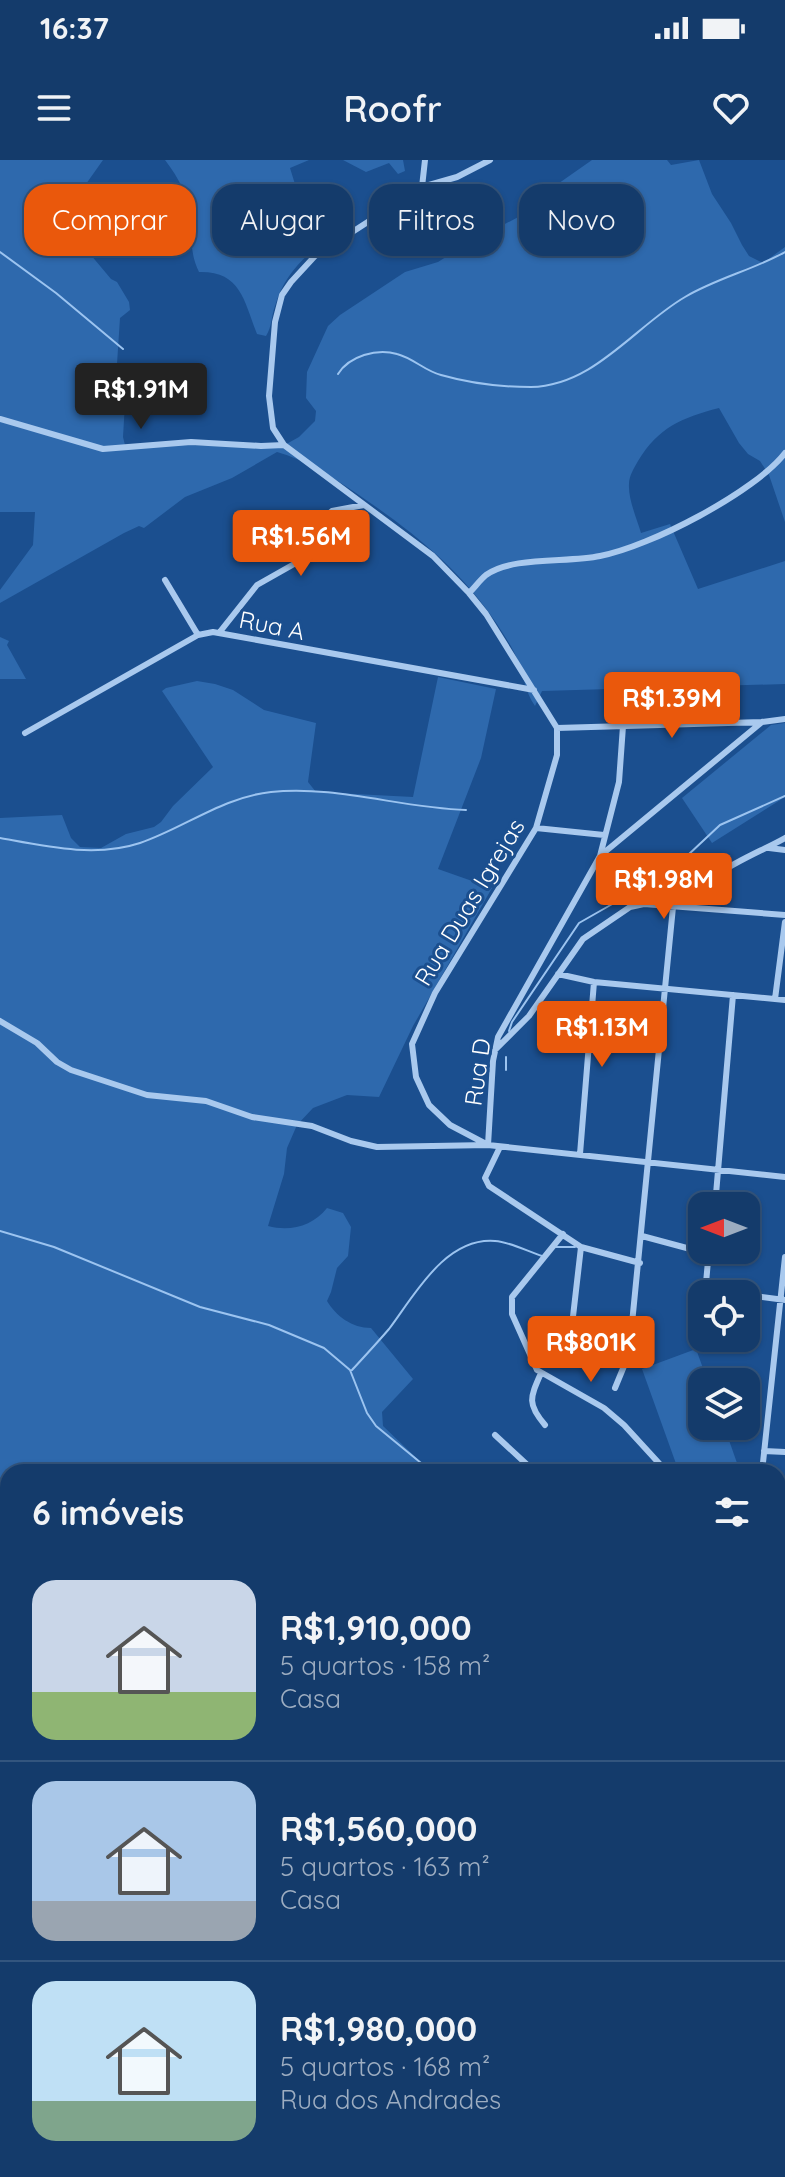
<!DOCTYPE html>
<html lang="pt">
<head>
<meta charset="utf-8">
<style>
	body { margin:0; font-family:Quicksand,sans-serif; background:#1d4271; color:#f1f3f6; height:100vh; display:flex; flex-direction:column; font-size:30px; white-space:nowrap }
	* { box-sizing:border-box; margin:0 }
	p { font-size:26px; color:#9dadc1 }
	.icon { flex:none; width:44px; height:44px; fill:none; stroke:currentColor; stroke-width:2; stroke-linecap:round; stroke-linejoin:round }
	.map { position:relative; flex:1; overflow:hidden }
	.details { position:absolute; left:0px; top:1304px; width:786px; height:714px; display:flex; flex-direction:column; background:#143b6b; border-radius:24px 24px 0 0; box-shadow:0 2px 6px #0004,0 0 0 2px #33557e }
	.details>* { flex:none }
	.top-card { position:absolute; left:24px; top:24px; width:738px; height:72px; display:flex; gap:16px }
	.needle { width:52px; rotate:270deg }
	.fabs { position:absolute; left:688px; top:1032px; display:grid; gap:16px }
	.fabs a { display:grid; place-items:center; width:72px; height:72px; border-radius:16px; background:#143b6b; box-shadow:0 2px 6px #0004,0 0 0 2px #33557e; font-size:40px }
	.price { position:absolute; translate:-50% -68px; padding:0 18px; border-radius:8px; background:#ea580c; color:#fff; font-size:26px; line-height:52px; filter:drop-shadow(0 2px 4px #0008) }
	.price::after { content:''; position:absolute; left:50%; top:48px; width:24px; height:18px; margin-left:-12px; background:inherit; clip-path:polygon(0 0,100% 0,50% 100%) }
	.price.active { background:#222; color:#fff }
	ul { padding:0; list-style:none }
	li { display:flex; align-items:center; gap:24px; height:200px; padding:0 32px }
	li+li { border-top:2px solid #33557e }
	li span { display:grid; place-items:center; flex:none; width:224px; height:160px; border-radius:24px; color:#555 }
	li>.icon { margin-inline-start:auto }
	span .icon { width:96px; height:96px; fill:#fffc; stroke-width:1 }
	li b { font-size:34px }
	h2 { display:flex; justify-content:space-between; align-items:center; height:96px; padding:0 32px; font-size:34px }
	.pill { padding:0 28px; border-radius:24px; background:#143b6b; box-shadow:0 2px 6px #0004,0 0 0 2px #33557e; font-size:28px; line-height:72px }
	.pill.active { background:#ea580c; color:#fff }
	.status { display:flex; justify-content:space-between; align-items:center; height:56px; padding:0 40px; background:#143b6b; direction:ltr }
	.status svg { height:22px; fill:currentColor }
	header { display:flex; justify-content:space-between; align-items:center; height:104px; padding:0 32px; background:#143b6b; font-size:36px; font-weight:600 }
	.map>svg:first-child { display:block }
	.green { fill:#2e69ad }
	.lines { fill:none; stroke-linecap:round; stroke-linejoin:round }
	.stream { stroke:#9cc4f0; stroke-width:2 }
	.street { stroke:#a9c9ee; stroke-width:6 }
	.primary { stroke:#f0f6ff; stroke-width:9 }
	.labels { text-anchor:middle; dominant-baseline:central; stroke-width:6; stroke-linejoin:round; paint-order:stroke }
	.street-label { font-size:24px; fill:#fff; stroke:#1b4f8f }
</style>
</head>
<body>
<div class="status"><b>16:37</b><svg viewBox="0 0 49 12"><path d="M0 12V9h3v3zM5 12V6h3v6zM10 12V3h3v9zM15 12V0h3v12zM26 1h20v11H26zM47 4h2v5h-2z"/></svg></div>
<header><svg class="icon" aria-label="menu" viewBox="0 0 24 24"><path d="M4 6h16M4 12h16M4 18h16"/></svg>Roofr<svg class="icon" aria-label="heart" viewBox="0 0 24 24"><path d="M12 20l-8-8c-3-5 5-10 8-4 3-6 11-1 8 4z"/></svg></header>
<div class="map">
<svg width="785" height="2017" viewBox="0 0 785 2017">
	<rect width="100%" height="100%" fill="#1b4f8f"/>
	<path class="green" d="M0 0H103L86 24 78 57 85 88 111 119 117 122 129 142 130 150 120 158 117 204 125 243 123 277 126 289 179 285 281 287 299 277 315 261 316 251 306 238 307 212 328 166 340 155 405 112 438 102 463 86 524 54 542 35 592 0H667L671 5 699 0 712 34 731 63 742 85 749 96 763 103 785 87V362L769 315 760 301 748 294 739 283 719 248C681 258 659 267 638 301 634 308 629 316 629 324 628 339 637 359 641 373L670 364 698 429 785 401V524L542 531 535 546C524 530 525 518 518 501 513 488 504 475 497 464 460 408 408 368 353 331 329 315 305 300 277 292L232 318 185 337 144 368 139 366 124 373 0 443V430L33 385 35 352H0Z
		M165 0H309L290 8 315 89C296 104 282 122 275 146 271 157 272 167 266 176L257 174C244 141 241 111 199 112 191 96 191 80 191 63 190 39 179 18 165 0Z
		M343 0H403L405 11 398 14 389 3 366 12Z
		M0 477 9 481 7 485 26 519H0Z
		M438 517 496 529 481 598 438 709 492 728 413 866 379 937 347 935 313 948 297 965 287 988 284 1014 268 1066C290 1072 313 1066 327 1048L343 1053 351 1067 348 1096 337 1108 331 1132 327 1141C336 1156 352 1168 371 1168L413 1219 382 1252 383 1266 431 1312H8V1552H0V658L62 655 71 678 80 687 101 688 126 674 154 667 161 662 173 646 213 607 162 531 166 528 197 521 215 524 233 530 264 550 316 563 308 622 316 632 413 637Z
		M785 563V637L712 683 682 638 771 565Z
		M696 1189 708 1222H702V1266H724L737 1303 712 1312H679L642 1209Z
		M0 1752 8 1808V1856L0 1846Z
		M0 1872 8 1880V2010H83L88 2017H0Z"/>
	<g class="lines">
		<path class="stream" d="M0 92 56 133 123 189
			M338 214C349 196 377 188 397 194 413 198 425 211 441 215 469 223 502 227 531 227 594 226 635 166 685 137 717 118 753 110 785 92
			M0 678C44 686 95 698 140 683 184 668 223 637 271 632 335 625 401 648 466 650
			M509 871 512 862 579 763 672 710 720 665 785 636
			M506 897V910
			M0 1071 54 1087 200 1147 269 1165 324 1188 350 1210 367 1253 376 1266 432 1312
			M556 1087H575
			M352 1210C364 1197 377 1183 389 1169 414 1136 445 1077 495 1081 510 1082 527 1091 542 1096
			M156 2010 165 2017
			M601 2010 605 2017"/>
		<path class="street" d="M422 27 425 0
			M0 259 103 289 191 282 261 286 284 285
			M165 420 198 475
			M469 433C475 427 480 420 486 415 512 396 568 403 600 396 649 387 755 332 785 293
			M219 473 257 425 310 395 319 383 326 356 332 351 364 345
			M557 568 762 562 785 559
			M25 573 198 475 213 472 534 530
			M536 668 604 675
			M769 688 785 690
			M600 696 619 622 623 566
			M688 747C706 711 751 697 785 678
			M558 814 594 822 785 840
			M775 839 785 762
			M0 861 37 883 57 902 71 910 147 935 206 941 252 957 312 966 351 981 377 987 488 985 785 1017
			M494 891 529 856 583 779 630 747 644 744 785 755
			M488 985 450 965 429 945 416 917 412 884 435 833 536 668 557 595V568L486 454 469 433 433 396 284 285 273 268 269 236 275 162 282 135 291 122 315 96 422 27 457 17 490 0
			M488 985 493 901 498 877 600 696 762 562
			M500 987 485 1018 489 1026 581 1087 640 1103
			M580 994 594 822
			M715 1046 733 835
			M563 1074 512 1137V1154L537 1210 604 1248 624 1265 667 1312
			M642 1076 709 1094
			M705 1130 735 1134
			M705 1134 709 1090
			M746 1135 785 1140
			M698 1186 702 1154
			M568 1200 581 1087
			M541 1213C530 1238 527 1244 545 1265
			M615 1228 629 1194 673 747
			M495 1275 535 1312
			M764 1291 785 1292
			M762 1312 785 1097
			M778 1438 785 1439
			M778 1629 785 1630
			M779 1823 785 1771
			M778 1961 785 1966
			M607 2010 611 2017
			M710 2010 730 2017
			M256 2017V2010
			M368 2017 369 2010
			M507 2017 508 2010"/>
		<path class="primary" d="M778 1823 785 1827
			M353 2017V2010"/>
	</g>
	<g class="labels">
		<g class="street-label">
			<text transform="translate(272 465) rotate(11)">Rua A</text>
			<text transform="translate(469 742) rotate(-59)">Rua Duas Igrejas</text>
			<text transform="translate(477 912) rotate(-82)">Rua D</text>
		</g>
	</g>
</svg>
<div class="fabs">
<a><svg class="needle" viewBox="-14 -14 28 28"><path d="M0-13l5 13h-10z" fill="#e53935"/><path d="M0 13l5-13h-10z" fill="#9dadc1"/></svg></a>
<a><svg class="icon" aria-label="locate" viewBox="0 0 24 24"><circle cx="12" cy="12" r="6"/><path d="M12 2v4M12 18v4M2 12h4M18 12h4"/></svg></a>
<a><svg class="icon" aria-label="layers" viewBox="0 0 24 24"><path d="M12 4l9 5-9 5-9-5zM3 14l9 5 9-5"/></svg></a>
</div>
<b class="price active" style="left:141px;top:271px">R$1.91M</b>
<b class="price" style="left:301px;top:418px">R$1.56M</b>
<b class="price" style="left:672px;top:580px">R$1.39M</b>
<b class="price" style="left:664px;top:761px">R$1.98M</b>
<b class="price" style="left:602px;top:909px">R$1.13M</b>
<b class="price" style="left:591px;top:1224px">R$801K</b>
<div class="top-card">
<a class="pill active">Comprar</a>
<a class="pill">Alugar</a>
<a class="pill">Filtros</a>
<a class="pill">Novo</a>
</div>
<section class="details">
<h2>6 imóveis<svg class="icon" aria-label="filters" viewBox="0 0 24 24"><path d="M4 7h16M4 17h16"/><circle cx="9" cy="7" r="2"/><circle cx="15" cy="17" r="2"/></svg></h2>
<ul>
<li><span style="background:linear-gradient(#c9d6e8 70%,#8fb573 0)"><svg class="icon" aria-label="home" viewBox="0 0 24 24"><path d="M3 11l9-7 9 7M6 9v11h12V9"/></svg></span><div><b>R$1,910,000</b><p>5 quartos · 158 m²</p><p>Casa</p></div></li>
<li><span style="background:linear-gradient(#a9c7e8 75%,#9aa5b1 0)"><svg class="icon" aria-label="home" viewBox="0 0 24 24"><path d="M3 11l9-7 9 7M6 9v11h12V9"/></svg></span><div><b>R$1,560,000</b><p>5 quartos · 163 m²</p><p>Casa</p></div></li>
<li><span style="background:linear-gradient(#bfe0f5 75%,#7fa58c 0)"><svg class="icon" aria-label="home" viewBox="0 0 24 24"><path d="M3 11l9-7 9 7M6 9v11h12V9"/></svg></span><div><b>R$1,980,000</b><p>5 quartos · 168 m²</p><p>Rua dos Andrades</p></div></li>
</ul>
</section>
</div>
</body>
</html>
